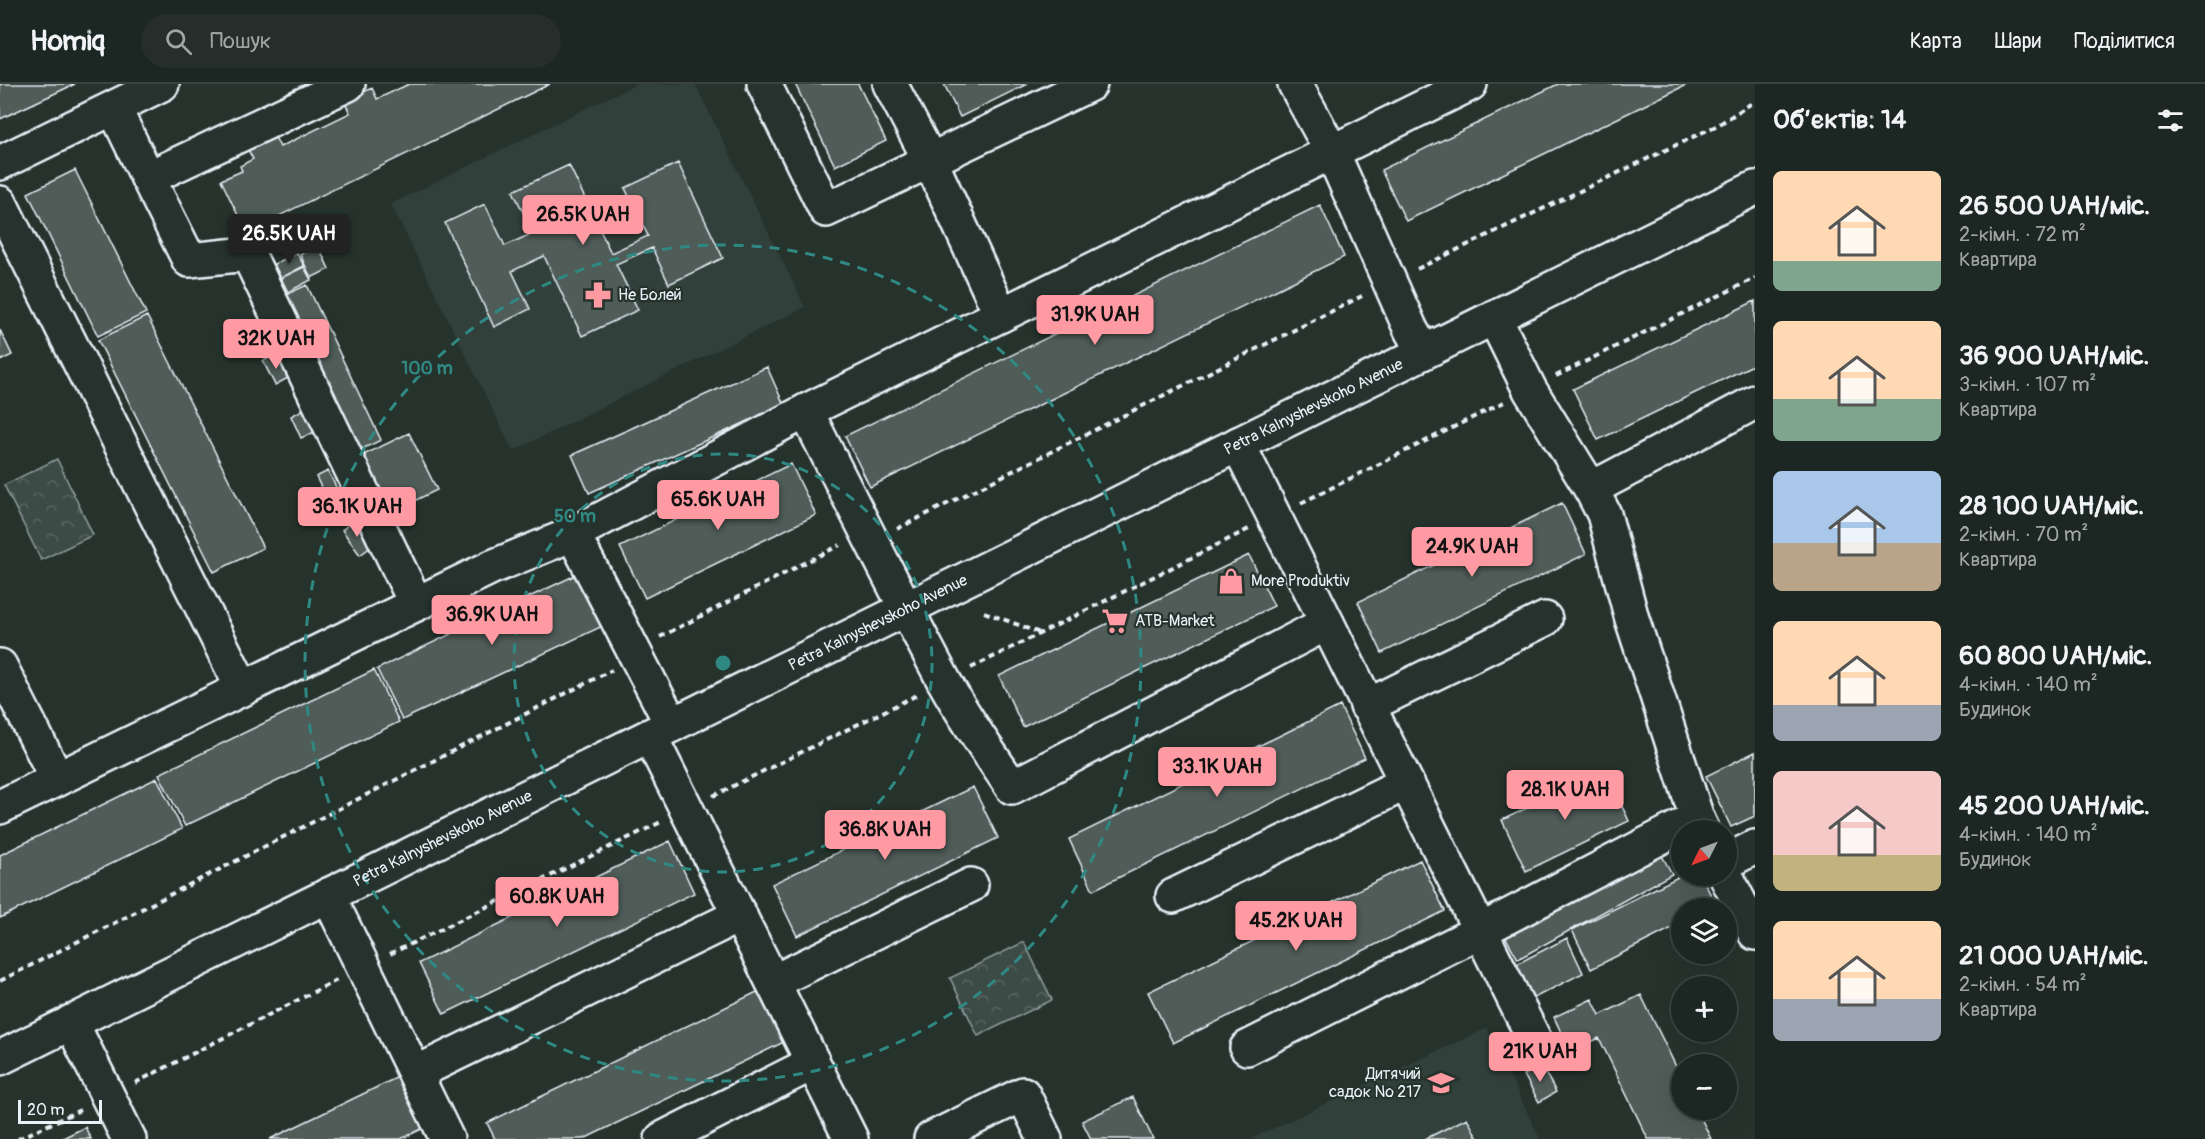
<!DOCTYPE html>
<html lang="uk">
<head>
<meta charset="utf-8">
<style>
	body { margin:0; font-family:Pangolin,sans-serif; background:#252e2a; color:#f1f3f6; height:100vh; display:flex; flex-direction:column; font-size:22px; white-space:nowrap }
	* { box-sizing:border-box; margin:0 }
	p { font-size:20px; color:#a0a5a5 }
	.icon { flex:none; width:33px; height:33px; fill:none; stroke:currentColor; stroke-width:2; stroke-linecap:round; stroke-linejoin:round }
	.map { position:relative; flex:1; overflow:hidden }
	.panel { display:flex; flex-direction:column; background:#1c2622; width:450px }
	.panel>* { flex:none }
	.needle { width:39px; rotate:228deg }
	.buttons { position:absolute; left:1671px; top:736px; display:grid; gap:12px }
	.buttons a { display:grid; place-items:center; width:66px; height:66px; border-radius:50%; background:#1c2622; box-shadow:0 6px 24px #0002,0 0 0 2px #3a4340; font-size:30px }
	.scale { position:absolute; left:18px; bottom:15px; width:84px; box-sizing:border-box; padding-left:6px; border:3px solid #e8f1f8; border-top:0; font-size:16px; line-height:21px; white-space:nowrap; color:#e8f1f8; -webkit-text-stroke:4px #26332d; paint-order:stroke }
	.price { position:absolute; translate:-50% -51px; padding:0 14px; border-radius:6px; background:#ff9aa2; color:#111; font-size:20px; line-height:39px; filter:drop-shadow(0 2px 3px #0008) }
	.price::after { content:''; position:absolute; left:50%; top:36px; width:18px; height:14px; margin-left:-9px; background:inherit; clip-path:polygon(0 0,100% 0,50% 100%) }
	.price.selected { background:#222; color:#fff }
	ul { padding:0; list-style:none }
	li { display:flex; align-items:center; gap:18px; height:150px; padding:0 18px }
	li span { display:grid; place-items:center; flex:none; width:168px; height:120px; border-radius:9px; color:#555 }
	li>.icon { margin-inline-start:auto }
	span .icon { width:72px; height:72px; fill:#fffc; stroke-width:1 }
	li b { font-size:26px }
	h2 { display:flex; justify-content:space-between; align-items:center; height:72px; padding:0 18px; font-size:26px }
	header { display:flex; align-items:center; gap:36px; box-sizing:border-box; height:84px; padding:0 30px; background:#1c2622; border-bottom:2px solid #3a4340 }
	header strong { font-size:28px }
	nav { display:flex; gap:33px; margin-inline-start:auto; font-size:21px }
	.search { width:420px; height:54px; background:#252e2a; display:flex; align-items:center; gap:15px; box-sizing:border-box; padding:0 21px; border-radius:33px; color:#a0a5a5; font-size:22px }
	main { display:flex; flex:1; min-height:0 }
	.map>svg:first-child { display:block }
	.built { fill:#333f3a }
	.park { fill:url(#park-crowns); stroke:#939ea0; stroke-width:1.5 }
	.building { fill:#505c59; stroke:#e8f1f8; stroke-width:1.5 }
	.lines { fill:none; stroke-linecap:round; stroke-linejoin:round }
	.minor-casing { stroke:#e8f1f8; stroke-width:38 }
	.path { stroke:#e8f1f8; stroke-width:4; stroke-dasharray:6 4.5; stroke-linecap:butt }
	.minor { stroke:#26332d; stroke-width:33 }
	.ring { fill:none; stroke:#308883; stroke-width:3; stroke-dasharray:10 8 }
	.labels { text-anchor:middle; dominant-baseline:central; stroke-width:4.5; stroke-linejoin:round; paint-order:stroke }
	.poi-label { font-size:16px; fill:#e8f1f8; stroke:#26332d; text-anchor:start }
	.street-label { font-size:16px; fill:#e8f1f8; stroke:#26332d }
	.centre { fill:#308883; stroke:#26332d; stroke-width:3 }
	.ring-label { font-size:18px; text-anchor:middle; font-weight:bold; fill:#308883; stroke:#26332d; stroke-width:4.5; stroke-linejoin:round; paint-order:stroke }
</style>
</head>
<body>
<header>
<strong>Homiq</strong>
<div class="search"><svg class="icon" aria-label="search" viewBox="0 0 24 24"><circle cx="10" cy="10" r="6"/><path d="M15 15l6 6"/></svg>Пошук</div>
<nav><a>Карта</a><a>Шари</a><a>Поділитися</a></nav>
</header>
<main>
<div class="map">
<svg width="1755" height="1055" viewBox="0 0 1755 1055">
	<defs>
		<pattern id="park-crowns" width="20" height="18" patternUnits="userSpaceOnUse" patternTransform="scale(1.5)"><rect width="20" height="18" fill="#3e4b47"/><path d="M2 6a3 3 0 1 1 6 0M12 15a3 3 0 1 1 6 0" fill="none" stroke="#5a6562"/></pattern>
	</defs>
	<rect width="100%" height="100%" fill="#26332d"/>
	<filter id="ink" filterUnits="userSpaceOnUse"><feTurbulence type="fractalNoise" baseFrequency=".0167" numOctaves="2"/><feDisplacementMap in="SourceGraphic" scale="12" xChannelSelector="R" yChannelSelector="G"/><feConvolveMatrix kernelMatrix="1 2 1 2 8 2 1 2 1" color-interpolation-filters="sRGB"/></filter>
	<g filter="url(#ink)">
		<path class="built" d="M636 0H695L805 223 513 367 391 120Z
			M1487 944 1540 1055H1251Z"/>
		<path class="park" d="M57 375 93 451 41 476 4 401Z
			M1024 858 1052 916 978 952 950 894Z"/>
		<path class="building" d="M0 0H75L0 35Z
			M409 0H550L246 148 221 96 242 87 240 82 253 75 247 64 274 51 280 63 350 29 344 17 372 4 377 15Z
			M795 0H858L886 57 835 82Z
			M944 0H1027L960 33Z
			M1558 0H1688L1406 137 1381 86Z
			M678 79 723 174 669 200 652 164 616 180 638 226 582 252 544 172 512 187 530 225 494 243 445 139 485 120 505 162 533 149 513 107 569 81 611 169 648 152 625 104Z
			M75 86 146 229 98 252 28 109Z
			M1320 121 1344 173 870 403 845 352Z
			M318 161 329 185 311 194 300 170Z
			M297 169 304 182 281 194 274 180Z
			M304 183 311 196 288 208 281 194Z
			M307 201 381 356 358 367 283 212Z
			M1755 217V280L1598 356 1573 305Z
			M147 232 263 464 214 488 98 256Z
			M260 240 273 265 259 272 247 247Z
			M0 246 12 271 0 277Z
			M276 270 288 294 275 301 263 277Z
			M767 283 784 321 589 409 572 371Z
			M304 325 315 348 301 354 291 332Z
			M409 349 437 406 387 430 359 373Z
			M791 380 816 431 645 514 620 463Z
			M328 387 339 409 327 415 316 393Z
			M1562 419 1586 470 1382 569 1358 518Z
			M353 437 372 462 360 471 342 446Z
			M1249 471 1274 522 1023 643 999 592Z
			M582 488 607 540 402 636 377 585Z
			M374 586 399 638 185 742 159 690Z
			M1340 622 1365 674 1093 806 1069 755Z
			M1755 668V732L1731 743 1706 692Z
			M1605 687 1629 737 1526 787 1502 736Z
			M157 694 182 745 0 834V771Z
			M973 703 998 754 797 852 772 800Z
			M670 757 694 809 444 930 419 879Z
			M1660 768 1672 790 1518 875 1505 852Z
			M1420 776 1445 827 1173 959 1148 908Z
			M1682 791 1701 792 1716 821 1709 825H1682V839L1591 885 1572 846Z
			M1567 854 1583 889 1530 916 1513 882Z
			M759 907 784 958 584 1055H495L487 1039Z
			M1641 911 1682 995V1026H1697L1711 1055H1648L1599 954 1570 968 1554 933 1592 915 1600 931Z
			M1541 981 1556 1008 1539 1018 1524 991Z
			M398 993 424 1044 401 1055H270Z
			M1133 1013 1153 1055H1091L1082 1037Z
			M1467 1034 1478 1055H1425Z
			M85 1043 91 1055H61Z"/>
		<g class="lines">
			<g class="minor-casing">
				<g id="minor">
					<path d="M348 0 148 94 189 176 248 170 416 520"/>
					<path d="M764 0 826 126 1090 0"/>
					<path d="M890 0 930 76 1001 231"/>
					<path d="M1295 0 1332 68 1411 246 1423 267"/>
					<path d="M114 24 148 94"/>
					<path d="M0 79 162 0"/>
					<path d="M0 119 243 605"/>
					<path d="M1494 233 1530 306 1591 405 1604 430 1632 535 1697 734 1703 747"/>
					<path d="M806 327C851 417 896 507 943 595 963 632 989 668 1012 703L1327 539"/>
					<path d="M1238 360 1536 959"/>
					<path d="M1591 405 1755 318"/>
					<path d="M573 450 672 641"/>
					<path d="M0 582 57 695"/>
					<path d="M1367 622 1545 535"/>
					<path d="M650 652 851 1055"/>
					<path d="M0 723 492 483 573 450 806 327 1470 0"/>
					<path d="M1726 778 1755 763"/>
					<path d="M1726 792 1755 849"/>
					<path d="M328 811 447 1055"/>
					<path d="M1173 812 1406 699"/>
					<path d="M773 898 971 801"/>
					<path d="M71 938 129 1055"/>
					<path d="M1247 964 1480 847 1697 734"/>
					<path id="s1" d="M0 974 1755 104"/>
					<path d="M416 989 740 831"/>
					<path d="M662 1055 813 979"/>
					<path d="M931 1055 1023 1010 1045 1055"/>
				</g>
			</g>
			<path class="path" d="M1417 185 1718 41 1755 17
				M1556 292 1755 194
				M1301 419 1504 318
				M897 445 1362 212
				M984 528 1040 549
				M660 553 840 461
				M971 584 1249 445
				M713 712 919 610
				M390 870 661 738
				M0 897 612 586
				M135 999 337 896
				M18 1055 80 1026"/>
			<use href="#minor" class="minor"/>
		</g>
	</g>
	<g class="ring">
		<circle cx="723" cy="579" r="209"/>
		<circle cx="723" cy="579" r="418"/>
	</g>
	<defs>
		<g id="pharmacy-bare" transform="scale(2.07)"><path d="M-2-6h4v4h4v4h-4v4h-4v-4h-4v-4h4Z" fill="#ff9aa2" stroke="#26332d" stroke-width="2.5" paint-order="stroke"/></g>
		<g id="shop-bare" transform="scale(2.07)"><path d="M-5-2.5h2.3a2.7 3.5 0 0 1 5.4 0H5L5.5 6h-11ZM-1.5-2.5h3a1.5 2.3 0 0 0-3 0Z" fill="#ff9aa2" stroke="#26332d" stroke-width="2.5" paint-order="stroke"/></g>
		<g id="supermarket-bare" transform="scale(2.07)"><path d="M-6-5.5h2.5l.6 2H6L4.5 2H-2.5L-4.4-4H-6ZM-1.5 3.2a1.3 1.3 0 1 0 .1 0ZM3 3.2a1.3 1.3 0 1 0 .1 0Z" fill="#ff9aa2" stroke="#26332d" stroke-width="2.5" paint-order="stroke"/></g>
		<g id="school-bare" transform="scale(2.07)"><path d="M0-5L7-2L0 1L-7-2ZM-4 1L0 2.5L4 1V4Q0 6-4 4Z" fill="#ff9aa2" stroke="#26332d" stroke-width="2.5" paint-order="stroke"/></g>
	</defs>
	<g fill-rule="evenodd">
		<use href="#pharmacy-bare" x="598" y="211"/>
		<use href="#shop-bare" x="1231" y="497"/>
		<use href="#supermarket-bare" x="1115" y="537"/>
		<use href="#school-bare" x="1441" y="999"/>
	</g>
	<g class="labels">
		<g class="poi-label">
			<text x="618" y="211">Не Болей</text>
			<text x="1251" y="497">More Produktiv</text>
			<text x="1135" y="537">ATB-Market</text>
			<text x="1421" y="990" text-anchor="end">Дитячий<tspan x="1421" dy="18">садок № 217</tspan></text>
		</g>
		<g class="street-label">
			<text stroke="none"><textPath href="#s1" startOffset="1466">Petra Kalnyshevskoho Avenue</textPath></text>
			<text stroke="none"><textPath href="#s1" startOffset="980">Petra Kalnyshevskoho Avenue</textPath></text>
			<text stroke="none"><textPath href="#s1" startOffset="494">Petra Kalnyshevskoho Avenue</textPath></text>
		</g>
	</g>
	<circle cx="723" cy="579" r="9" class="centre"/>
	<g class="ring-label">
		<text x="427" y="290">100 m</text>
		<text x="575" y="438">50 m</text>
	</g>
</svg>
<div class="buttons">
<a><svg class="needle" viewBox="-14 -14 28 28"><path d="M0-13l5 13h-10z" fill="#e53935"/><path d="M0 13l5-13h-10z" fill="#a0a5a5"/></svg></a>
<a><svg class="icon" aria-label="layers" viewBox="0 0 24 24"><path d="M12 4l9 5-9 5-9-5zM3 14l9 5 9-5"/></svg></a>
<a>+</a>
<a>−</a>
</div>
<div class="scale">20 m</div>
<b class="price" style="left:583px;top:162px">26.5K UAH</b>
<b class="price selected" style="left:289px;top:181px">26.5K UAH</b>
<b class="price" style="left:1095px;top:262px">31.9K UAH</b>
<b class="price" style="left:276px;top:286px">32K UAH</b>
<b class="price" style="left:718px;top:447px">65.6K UAH</b>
<b class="price" style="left:357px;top:454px">36.1K UAH</b>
<b class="price" style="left:1472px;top:494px">24.9K UAH</b>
<b class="price" style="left:492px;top:562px">36.9K UAH</b>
<b class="price" style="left:1217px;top:714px">33.1K UAH</b>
<b class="price" style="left:1565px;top:737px">28.1K UAH</b>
<b class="price" style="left:885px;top:777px">36.8K UAH</b>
<b class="price" style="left:557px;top:844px">60.8K UAH</b>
<b class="price" style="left:1296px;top:868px">45.2K UAH</b>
<b class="price" style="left:1540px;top:999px">21K UAH</b>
</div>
<section class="panel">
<h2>Об’єктів: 14<svg class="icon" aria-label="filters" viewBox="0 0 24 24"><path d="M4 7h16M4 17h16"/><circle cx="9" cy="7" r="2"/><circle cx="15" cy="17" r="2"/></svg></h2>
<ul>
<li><span style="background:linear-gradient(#ffd9b3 75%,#7fa58c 0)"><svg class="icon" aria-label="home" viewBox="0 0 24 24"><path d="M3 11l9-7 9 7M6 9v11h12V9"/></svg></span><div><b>26 500 UAH/міс.</b><p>2-кімн. · 72 m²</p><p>Квартира</p></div></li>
<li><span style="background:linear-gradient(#ffd9b3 65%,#7fa58c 0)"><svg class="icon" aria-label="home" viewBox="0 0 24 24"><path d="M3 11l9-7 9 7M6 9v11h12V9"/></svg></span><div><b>36 900 UAH/міс.</b><p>3-кімн. · 107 m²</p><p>Квартира</p></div></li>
<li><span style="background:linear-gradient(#a9c7e8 60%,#b9a48a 0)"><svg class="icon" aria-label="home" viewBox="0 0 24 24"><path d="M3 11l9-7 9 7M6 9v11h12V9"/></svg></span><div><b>28 100 UAH/міс.</b><p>2-кімн. · 70 m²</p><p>Квартира</p></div></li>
<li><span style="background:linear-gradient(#ffd9b3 70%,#9aa5b1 0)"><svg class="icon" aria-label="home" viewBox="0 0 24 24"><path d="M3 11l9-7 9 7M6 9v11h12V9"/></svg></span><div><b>60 800 UAH/міс.</b><p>4-кімн. · 140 m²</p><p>Будинок</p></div></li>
<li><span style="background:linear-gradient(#f6c9c9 70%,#c2b280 0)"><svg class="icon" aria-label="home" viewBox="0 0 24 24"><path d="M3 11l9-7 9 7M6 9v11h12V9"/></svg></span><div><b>45 200 UAH/міс.</b><p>4-кімн. · 140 m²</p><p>Будинок</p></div></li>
<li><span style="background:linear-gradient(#ffd9b3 65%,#9aa5b1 0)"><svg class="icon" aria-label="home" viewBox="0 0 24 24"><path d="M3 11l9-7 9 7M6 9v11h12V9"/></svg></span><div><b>21 000 UAH/міс.</b><p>2-кімн. · 54 m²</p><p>Квартира</p></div></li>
</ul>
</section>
</main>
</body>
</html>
